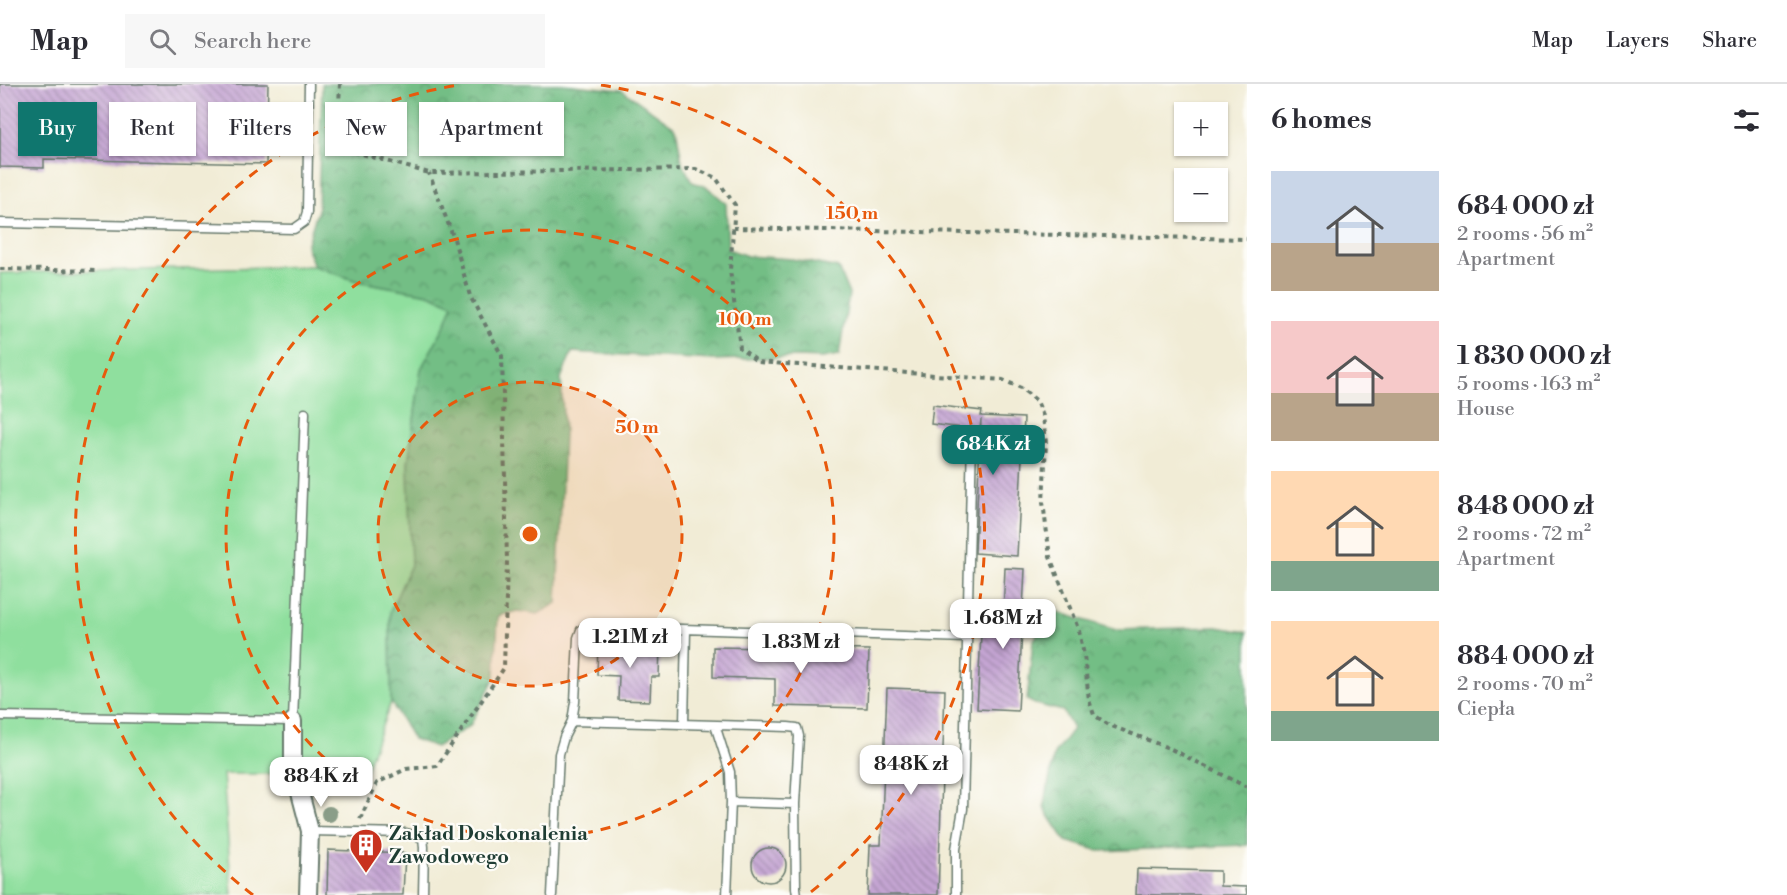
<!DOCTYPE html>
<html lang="en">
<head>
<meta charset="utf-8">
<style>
	body { margin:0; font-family:"Libre Bodoni",serif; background:#f7f7f7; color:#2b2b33; height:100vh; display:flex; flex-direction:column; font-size:22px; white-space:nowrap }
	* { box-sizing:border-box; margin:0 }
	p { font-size:20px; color:#7c7c81 }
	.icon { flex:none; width:33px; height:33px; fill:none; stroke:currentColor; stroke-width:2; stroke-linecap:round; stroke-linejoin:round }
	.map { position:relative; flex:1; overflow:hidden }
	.details { display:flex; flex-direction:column; background:#fff; width:540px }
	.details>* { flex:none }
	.guide { position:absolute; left:18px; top:18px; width:570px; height:54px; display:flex; gap:12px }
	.buttons { position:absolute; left:1174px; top:18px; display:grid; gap:12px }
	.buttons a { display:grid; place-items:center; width:54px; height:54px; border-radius:0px; background:#fff; box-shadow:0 2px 4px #0004; font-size:30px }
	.price { position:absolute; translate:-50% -51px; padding:0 14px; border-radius:12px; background:#fff; color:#222; font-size:20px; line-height:39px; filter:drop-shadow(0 2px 3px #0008) }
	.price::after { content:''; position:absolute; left:50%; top:36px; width:18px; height:14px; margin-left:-9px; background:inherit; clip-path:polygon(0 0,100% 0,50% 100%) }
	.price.on { background:#0f766e; color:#fff }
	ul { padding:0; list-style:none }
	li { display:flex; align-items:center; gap:18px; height:150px; padding:0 24px }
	li span { display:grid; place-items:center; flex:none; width:168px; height:120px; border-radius:0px; color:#555 }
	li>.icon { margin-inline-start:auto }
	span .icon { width:72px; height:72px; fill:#fffc; stroke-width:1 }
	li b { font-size:26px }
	h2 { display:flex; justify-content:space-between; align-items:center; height:72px; padding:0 24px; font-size:26px }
	.chip { padding:0 21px; border-radius:0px; background:#fff; box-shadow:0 2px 4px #0004; font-size:21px; line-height:54px }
	.chip.on { background:#0f766e; color:#fff }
	header { display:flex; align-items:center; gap:36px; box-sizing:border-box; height:84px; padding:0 30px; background:#fff; border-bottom:2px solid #e1e1e2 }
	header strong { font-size:28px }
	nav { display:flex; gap:33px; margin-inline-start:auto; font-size:21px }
	.search { width:420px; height:54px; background:#f7f7f7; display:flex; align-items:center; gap:15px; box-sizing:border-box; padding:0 21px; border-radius:0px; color:#7c7c81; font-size:22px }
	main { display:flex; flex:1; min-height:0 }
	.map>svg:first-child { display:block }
	.grass { fill:#8fdf9e; stroke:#578e69; stroke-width:1.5 }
	.forest { fill:url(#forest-crowns); stroke:#497e5c; stroke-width:1.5 }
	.building { fill:url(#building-back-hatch) }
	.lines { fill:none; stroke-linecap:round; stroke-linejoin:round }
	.lane-casing { stroke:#687a6d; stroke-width:11 }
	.street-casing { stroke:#687a6d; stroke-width:20 }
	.path { stroke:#687a6d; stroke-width:4; stroke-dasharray:4.5 4.5; stroke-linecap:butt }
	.lane { stroke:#fff; stroke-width:8 }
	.street { stroke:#fff; stroke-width:16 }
	.tree { fill:#8a9d88 }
	.ring { fill:none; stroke:#e8590c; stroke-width:3; stroke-dasharray:10 8 }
	.labels { text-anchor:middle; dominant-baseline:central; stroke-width:4.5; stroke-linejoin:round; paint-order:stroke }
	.poi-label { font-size:20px; font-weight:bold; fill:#1f3d34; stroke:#fdfcf7; text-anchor:start }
	.centre { fill:#e8590c; stroke:#fdfcf7; stroke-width:3 }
	.ring-label { font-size:18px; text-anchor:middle; font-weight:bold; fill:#e8590c; stroke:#fdfcf7; stroke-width:4.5; stroke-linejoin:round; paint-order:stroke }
</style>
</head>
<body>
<header>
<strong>Map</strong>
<div class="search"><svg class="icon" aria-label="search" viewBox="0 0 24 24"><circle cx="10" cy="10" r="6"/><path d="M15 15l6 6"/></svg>Search here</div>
<nav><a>Map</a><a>Layers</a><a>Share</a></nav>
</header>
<main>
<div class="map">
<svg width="1247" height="811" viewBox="0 0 1247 811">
	<defs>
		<pattern id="forest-crowns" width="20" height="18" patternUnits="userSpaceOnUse" patternTransform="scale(1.5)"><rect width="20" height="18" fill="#73be85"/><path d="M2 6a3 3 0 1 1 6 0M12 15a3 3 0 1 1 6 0" fill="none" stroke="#5e9c6e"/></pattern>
		<pattern id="building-back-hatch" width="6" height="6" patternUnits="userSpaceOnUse" patternTransform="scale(1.5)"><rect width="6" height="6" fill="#c5a5d3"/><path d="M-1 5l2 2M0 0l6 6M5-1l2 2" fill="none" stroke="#9f88ac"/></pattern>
	</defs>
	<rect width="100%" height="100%" fill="#fdfcf7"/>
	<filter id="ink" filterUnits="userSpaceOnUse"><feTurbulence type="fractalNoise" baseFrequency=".0167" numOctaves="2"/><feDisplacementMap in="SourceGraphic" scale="12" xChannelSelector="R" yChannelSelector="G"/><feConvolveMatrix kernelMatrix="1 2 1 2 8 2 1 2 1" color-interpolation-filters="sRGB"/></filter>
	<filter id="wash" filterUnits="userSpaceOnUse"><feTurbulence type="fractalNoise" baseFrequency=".008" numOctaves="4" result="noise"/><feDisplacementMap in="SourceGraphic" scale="24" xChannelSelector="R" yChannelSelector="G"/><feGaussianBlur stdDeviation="1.35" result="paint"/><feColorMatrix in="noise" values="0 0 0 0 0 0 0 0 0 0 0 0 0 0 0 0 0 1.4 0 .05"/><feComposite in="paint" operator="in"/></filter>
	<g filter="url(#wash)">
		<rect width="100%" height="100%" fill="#f1ecd6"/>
		<path class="grass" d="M314 182 357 197 429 210 453 220 445 241 421 285 408 380 411 481 390 528 391 618 364 690H223L232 811H0V189Z"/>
		<path class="forest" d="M322 0H562L622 6 676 44 682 78 692 98 707 103 726 119 728 165 747 172 792 175 838 184 849 210 839 271 822 274 799 273 713 276 572 268 561 294 564 349 557 519 538 530 517 527 498 532 495 593 470 642 436 663 413 655 391 618 390 528 411 481 408 380 421 285 445 241 453 220 429 210 357 197 314 182 306 162 318 126Z
			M1051 526 1116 546 1217 543 1247 548V761L1100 767 1066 757 1044 724 1054 670 1073 645 1063 627 1035 620 1027 616 1033 558Z"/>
		<g id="blocks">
			<path class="building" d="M0 0H268L266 80 44 75V84L0 83Z
				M933 321 982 327 981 332 1024 334 1017 472 975 469 981 335 980 346 931 340Z
				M1005 484 1025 485 1018 627 977 625 981 551 990 552 991 529H1003Z
				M598 560 660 563 659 593H651L650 617 618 616 619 592 597 591Z
				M713 563 869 566 867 624 775 622V595L713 593Z
				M887 604 945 606 938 811H868L870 761H881Z
				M752 781a17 17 0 1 1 34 0a17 17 0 1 1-34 0Z
				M328 766 405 769 403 811H327Z
				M1137 785 1220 787V802L1246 803 1247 811H1136Z"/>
		</g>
	</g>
	<g filter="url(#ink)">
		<use href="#blocks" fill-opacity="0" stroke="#687a6d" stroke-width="1.5"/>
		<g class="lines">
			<g class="lane-casing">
				<path id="lane" d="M0 139 294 145 304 138 307 128 309 0
					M0 632 293 637 305 329
					M572 637 788 643 797 644 799 652 795 720 796 804 797 811
					M684 640 686 546
					M715 641 730 688 731 718 727 811
					M731 718 795 720
					M310 747 406 749 423 754 424 763 423 811
					M552 811 559 670 564 653 572 637 575 618 578 554 581 546 586 542 967 554
					M956 811V765L963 725 972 355"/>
			</g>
			<g class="street-casing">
				<path id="street" d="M293 637V682L310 747 308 811"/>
			</g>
			<path class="path" d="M340 0 337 63 429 89 696 85 716 94 735 121 730 186 740 264 758 278 1003 296 1021 304 1037 317 1043 332 1046 359 1043 418 1050 473 1079 547 1084 571 1089 616 1094 631 1109 641 1171 665 1247 703
				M733 144 1247 155
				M0 185 98 187
				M360 735 377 699 406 685 437 682 504 584 507 477 502 272 470 212 454 155 429 89"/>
			<use href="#lane" class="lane"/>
			<use href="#street" class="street"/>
		</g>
		<circle class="tree" cx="329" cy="730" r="8"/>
	</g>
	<circle cx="530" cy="450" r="152" fill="#e8590c" fill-opacity=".12"/>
	<g class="ring">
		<circle cx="530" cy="450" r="152"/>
		<circle cx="530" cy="450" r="304"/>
		<path d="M253 811A455 455 0 0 1 459 1M601 1A455 455 0 0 1 807 811"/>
	</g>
	<defs>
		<g id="building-pin" transform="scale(1.725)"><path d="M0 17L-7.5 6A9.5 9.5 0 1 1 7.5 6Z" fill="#c8321e" stroke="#fdfcf7"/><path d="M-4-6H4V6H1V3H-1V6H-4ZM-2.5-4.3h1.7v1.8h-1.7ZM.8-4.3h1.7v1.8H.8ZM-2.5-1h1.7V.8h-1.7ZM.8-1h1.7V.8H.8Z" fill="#fff"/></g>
	</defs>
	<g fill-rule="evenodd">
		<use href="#building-pin" x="366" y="761"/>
	</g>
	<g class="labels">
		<g class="poi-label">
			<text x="389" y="750">Zakład Doskonalenia<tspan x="389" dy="23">Zawodowego</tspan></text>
		</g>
	</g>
	<circle cx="530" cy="450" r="9" class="centre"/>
	<g class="ring-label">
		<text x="852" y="135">150 m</text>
		<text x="745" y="241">100 m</text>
		<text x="637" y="349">50 m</text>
	</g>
</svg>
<div class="buttons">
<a>+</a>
<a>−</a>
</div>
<b class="price on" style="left:993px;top:392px">684K zł</b>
<b class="price" style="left:1003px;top:566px">1.68M zł</b>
<b class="price" style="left:630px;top:585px">1.21M zł</b>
<b class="price" style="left:801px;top:590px">1.83M zł</b>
<b class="price" style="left:911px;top:712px">848K zł</b>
<b class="price" style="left:321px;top:724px">884K zł</b>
<div class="guide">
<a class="chip on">Buy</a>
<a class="chip">Rent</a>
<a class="chip">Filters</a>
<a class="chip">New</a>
<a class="chip">Apartment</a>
</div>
</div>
<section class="details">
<h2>6 homes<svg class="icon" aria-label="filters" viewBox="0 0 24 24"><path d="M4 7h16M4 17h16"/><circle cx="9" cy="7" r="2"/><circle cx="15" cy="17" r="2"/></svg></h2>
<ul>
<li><span style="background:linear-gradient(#c9d6e8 60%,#b9a48a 0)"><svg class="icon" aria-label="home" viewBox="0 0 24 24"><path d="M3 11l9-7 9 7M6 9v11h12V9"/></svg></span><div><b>684 000 zł</b><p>2 rooms · 56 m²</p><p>Apartment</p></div></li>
<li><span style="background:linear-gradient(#f6c9c9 60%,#b9a48a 0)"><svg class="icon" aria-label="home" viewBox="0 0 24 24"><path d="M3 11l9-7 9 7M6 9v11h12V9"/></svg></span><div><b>1 830 000 zł</b><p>5 rooms · 163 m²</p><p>House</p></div></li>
<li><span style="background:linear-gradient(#ffd9b3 75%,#7fa58c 0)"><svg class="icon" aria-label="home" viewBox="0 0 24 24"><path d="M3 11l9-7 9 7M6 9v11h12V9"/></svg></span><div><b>848 000 zł</b><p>2 rooms · 72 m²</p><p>Apartment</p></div></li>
<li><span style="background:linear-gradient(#ffd9b3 75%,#7fa58c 0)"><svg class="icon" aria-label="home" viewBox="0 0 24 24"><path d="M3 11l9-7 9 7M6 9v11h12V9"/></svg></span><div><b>884 000 zł</b><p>2 rooms · 70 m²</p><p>Ciepła</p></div></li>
</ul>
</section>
</main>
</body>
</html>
